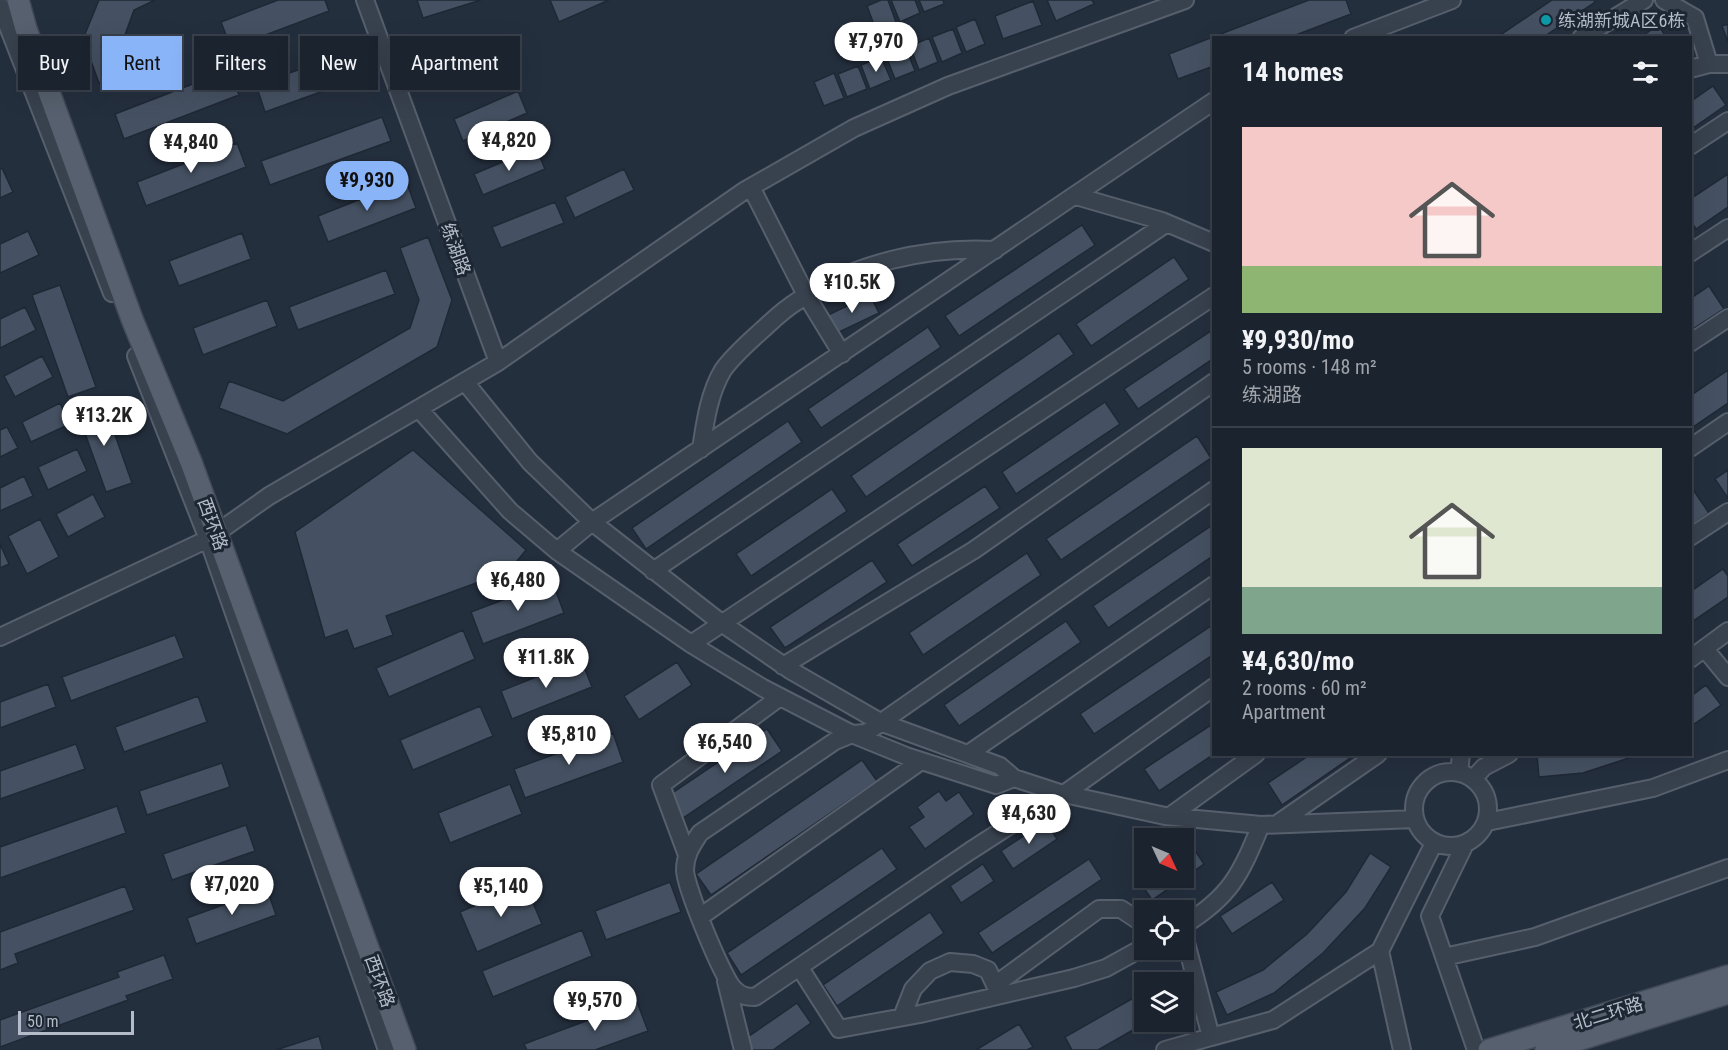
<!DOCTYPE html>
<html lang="en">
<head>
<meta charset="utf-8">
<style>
	body { margin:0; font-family:"Roboto Condensed","Noto Sans SC",sans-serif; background:#282f3a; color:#f1f3f6; height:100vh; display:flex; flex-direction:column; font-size:22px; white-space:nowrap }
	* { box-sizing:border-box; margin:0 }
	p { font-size:20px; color:#a0a4aa }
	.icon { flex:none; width:33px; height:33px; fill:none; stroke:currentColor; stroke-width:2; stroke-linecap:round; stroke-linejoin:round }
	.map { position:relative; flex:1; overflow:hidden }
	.sheet { position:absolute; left:1212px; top:36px; width:480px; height:720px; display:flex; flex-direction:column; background:#1b232e; border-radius:0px; box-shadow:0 6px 24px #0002,0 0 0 2px #39404a }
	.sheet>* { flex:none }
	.guide { position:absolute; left:18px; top:36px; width:570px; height:54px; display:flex; gap:12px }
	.needle { width:39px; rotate:134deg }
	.fabs { position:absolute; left:1134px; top:828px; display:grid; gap:12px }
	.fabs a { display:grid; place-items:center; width:60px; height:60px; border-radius:0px; background:#1b232e; box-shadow:0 6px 24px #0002,0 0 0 2px #39404a; font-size:30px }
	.scale { position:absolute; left:18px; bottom:15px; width:116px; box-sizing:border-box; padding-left:6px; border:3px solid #b4bcc9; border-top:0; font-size:16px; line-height:21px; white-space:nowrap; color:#b4bcc9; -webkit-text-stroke:4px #1d2633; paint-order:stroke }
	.price { position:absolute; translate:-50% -51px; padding:0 14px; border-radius:21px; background:#fff; color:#222; font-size:20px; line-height:39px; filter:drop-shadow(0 2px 3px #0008) }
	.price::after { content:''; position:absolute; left:50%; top:36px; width:18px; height:14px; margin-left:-9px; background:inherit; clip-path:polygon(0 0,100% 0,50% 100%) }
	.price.selected { background:#8ab4f8; color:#111 }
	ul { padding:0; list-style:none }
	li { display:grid; align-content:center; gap:12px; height:318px; padding:0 30px }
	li+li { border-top:2px solid #39404a }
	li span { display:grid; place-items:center; height:186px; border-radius:0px; color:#555 }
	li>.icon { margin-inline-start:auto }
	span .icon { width:108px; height:108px; fill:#fffc; stroke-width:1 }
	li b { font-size:26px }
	h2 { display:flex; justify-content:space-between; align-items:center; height:72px; padding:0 30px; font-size:26px }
	.pill { padding:0 21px; border-radius:0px; background:#1b232e; box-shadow:0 6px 24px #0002,0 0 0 2px #39404a; font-size:21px; line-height:54px }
	.pill.selected { background:#8ab4f8; color:#111 }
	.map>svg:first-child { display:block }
	.building { fill:#455162; stroke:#1f2835; stroke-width:1.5 }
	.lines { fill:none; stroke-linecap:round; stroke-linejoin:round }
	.minor-casing { stroke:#565f6c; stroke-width:20 }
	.major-casing { stroke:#414a57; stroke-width:24 }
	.minor { stroke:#38414e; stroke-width:16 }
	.major { stroke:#56606e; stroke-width:21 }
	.culture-dot { fill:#0f9aa8; stroke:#1d2633; stroke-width:2 }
	.labels { text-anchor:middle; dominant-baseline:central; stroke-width:6; stroke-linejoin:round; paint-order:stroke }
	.poi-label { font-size:18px; fill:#b4bcc9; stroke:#1d2633; text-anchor:start }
	.street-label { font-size:18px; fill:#b4bcc9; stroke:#1d2633 }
</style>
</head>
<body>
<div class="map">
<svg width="1728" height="1050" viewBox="0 0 1728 1050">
	<rect width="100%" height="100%" fill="#242f3e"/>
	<path class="building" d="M99 0H155L134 10 122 43 132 71 99 83 83 39Z
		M278 0H325L329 11 231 48 221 22Z
		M417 0H481L423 18Z
		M550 0H609L559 22Z
		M881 0H888L896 22 876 30 867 6Z
		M891 0H915L920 13 900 22Z
		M919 0H943L944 4 924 12Z
		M1047 0H1092L1094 4 1056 21Z
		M1309 0H1346L1351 14 1288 38H1214V66L1178 79 1169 54Z
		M1552 0H1594L1595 2 1542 38H1496Z
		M1033 1 1042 25 1003 39 995 16Z
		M975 19 985 44 966 52 956 27Z
		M1728 24V42L1722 26Z
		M1658 25 1667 38H1640Z
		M953 29 962 53 942 62 932 37Z
		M929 38 938 62 919 70 910 46Z
		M359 48 368 75 265 112 256 85Z
		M906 48 915 71 895 79 886 56Z
		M881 57 891 80 870 89 861 65Z
		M858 66 867 89 847 97 838 74Z
		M229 70 239 95 124 139 115 114Z
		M834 73 844 98 824 106 814 82Z
		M1713 86 1726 105 1690 130V102Z
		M518 91 527 113 463 141 454 119Z
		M382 117 391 141 270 185 261 161Z
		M237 143 246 167 146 206 137 182Z
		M536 148 545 169 483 195 474 174Z
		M2 168 13 192 0 198V169Z
		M624 169 634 190 575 218 565 197Z
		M1728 174V207L1696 229 1690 220V199Z
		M406 181 416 208 328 242 318 216Z
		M555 202 564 223 501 248 492 227Z
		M1082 225 1095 245 959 336 945 316Z
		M28 231 39 255 0 273V244Z
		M242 233 251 259 179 286 169 261Z
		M428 237 452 300 437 347 287 434 219 408 229 381 283 401 410 328 419 300 400 248Z
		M1174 257 1189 279 1091 346 1076 324Z
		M386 270 395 294 298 330 289 307Z
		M60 285 96 387 68 397 32 295Z
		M1709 286 1724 309 1690 331V299Z
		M870 295 879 313 835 334 826 316Z
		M267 300 277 326 203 355 193 328Z
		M25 307 36 330 0 348V319Z
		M928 327 941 347 821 428 808 409Z
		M1214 329V358L1138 409 1124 389Z
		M1059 333 1074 354 866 497 851 476Z
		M42 356 53 377 15 397 4 376Z
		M1728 370V403L1690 429V396Z
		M103 401 132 483 106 492 77 411Z
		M1105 402 1120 424 1016 494 1002 472Z
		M60 403 70 424 31 442 22 422Z
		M788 421 802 442 646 549 632 528Z
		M7 427 18 448 0 457V430Z
		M1197 436 1211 458 1061 560 1046 539Z
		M77 449 87 471 48 490 38 467Z
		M413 450 526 550 509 571 386 616 393 635 354 649 347 630 325 638 295 532Z
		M1728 470V498L1715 479Z
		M24 476 33 496 0 511V488Z
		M985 486 1000 508 912 566 897 544Z
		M832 489 847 511 751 576 736 554Z
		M1694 491 1709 513 1690 526V494Z
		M93 494 105 517 68 537 56 514Z
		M40 519 59 557 27 574 8 536Z
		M1214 524V555L1108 628 1093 606Z
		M0 544 9 564 0 568Z
		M1027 553 1041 575 923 655 909 633Z
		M872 560 887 582 785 648 770 627Z
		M1723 569 1728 576V597L1690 623V592Z
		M552 581 564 613 483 644 471 612Z
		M1066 621 1081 642 959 726 944 705Z
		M1214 624V654L1094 734 1080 714Z
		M463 630 475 659 389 697 376 668Z
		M175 635 184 658 71 701 62 677Z
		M581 659 592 687 512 719 501 691Z
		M677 662 692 685 639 720 624 696Z
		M48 684 56 707 0 728V702Z
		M1706 685 1721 705 1690 727V697Z
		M198 696 207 722 124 752 115 727Z
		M480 706 493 736 413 770 400 740Z
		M1214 723V754L1159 791 1144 769Z
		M767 729 782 751 683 818 668 796Z
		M613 733 623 762 525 798 514 769Z
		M76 744 85 769 0 799V771Z
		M1311 754H1356L1282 805 1268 783Z
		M1537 754H1641L1583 773 1539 777Z
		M862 760 877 781 711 895 696 874Z
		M222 763 230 787 147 815 139 791Z
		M510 784 522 814 450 843 438 813Z
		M939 791 946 801 959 792 974 814 925 849 909 827 924 817 917 807Z
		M117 806 126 833 0 878V847Z
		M1046 821 1057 839 1013 869 1001 851Z
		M246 825 255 851 172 880 163 854Z
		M1188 840 1204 864 1152 900 1136 876 1144 870V878H1184V843Z
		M882 848 897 869 741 975 727 953Z
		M1370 853 1391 867 1365 908 1323 953 1274 993 1227 1015 1216 992 1263 970 1307 934 1346 892Z
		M1089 859 1102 879 992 953 978 933Z
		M983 864 994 881 961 903 950 886Z
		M670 882 681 912 606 940 595 911Z
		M1272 882 1284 900 1232 934 1220 916Z
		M525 884 542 924 477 952 460 912Z
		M125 886 134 910 15 954 18 963 0 970V932Z
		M267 889 276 915 196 944 187 918Z
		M930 912 944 933 837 1006 823 985Z
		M582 930 592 956 493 997 482 971Z
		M164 955 173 979 126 996 128 1000 0 1047V1020L119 977 117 972Z
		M1144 992V1022H1147L1098 1050H1072L1065 1037Z
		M637 1002 648 1031 595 1050H527L524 1044Z
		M797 1003 811 1023 773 1050H748L742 1041Z
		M1019 1024 1033 1047 1027 1050H976Z
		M319 1036 323 1050H276Z"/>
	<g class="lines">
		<g class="minor-casing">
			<path id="minor" d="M365 0 498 362
				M1664 0 1695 18 1709 64H1728
				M0 6 112 293
				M1353 38 1452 0
				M1581 38 1644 0
				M1690 69 1709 64
				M1690 146 1728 121
				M751 187 806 295 842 354
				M1076 196 1162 221 1214 243
				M1690 253 1728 228
				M1690 343 1728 318
				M136 356 208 539 387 1050
				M465 382 530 462 592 522 720 622 790 670 880 722 1000 766 1014 778 1060 793 1165 816 1261 825 1415 819
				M419 409 510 511 557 551 691 644 763 688 852 734 906 756 996 785 1014 778
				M1690 448 1728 422
				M701 449C705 423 709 393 723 370 733 356 748 343 761 331 772 321 783 310 796 302 854 263 927 246 995 250
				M1690 537 1728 512
				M557 551 592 522 1214 101
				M653 571 1167 223
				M0 637 208 539 269 496 498 362 744 191 854 128 948 86 1185 0
				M691 644 1214 296
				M1705 649 1728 677
				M1690 659 1728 631
				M783 666 974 550 1214 382
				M968 754 1214 585
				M1414 809a37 37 0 1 1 74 0a37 37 0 1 1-74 0Z
				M1459 773 1461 754
				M1473 779 1484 767 1509 754
				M1060 793 970 851 755 997C746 997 741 996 734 989 723 979 685 886 685 870 685 855 692 845 700 833L835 741 852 734 866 733 1214 490
				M1064 794 1214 687
				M1170 816 1256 754
				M1487 822 1653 788 1728 760
				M1277 824 1378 754
				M1465 844 1430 916 1476 1050
				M687 855 661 785 780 697
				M700 917 921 761
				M1184 925C1231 896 1240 875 1261 825
				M1184 935 1211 1037 1273 1020 1380 951
				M1444 957 1535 937 1728 868
				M800 968 839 1029 920 1014 1074 978 1106 968 1144 947
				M726 981 743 1050
				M902 1017 913 989 930 971 950 962 973 964 988 970 995 985 1099 909H1121L1142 923 1144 931
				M1165 1050 1211 1037
				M1402 1050 1380 951 1434 843"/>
		</g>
		<g class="major-casing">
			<path id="major" d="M18 0 26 29 132 319 191 462 405 1050
				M1489 1050 1728 976
				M1546 1050 1728 993"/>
		</g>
		<use href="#minor" class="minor"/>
		<use href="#major" class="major"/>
	</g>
	<circle class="culture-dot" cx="1546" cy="20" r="6"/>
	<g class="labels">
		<g class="poi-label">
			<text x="1558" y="20">练湖新城A区6栋</text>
		</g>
		<g class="street-label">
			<text transform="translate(456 249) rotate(70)">练湖路</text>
			<text transform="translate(213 524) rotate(70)">西环路</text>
			<text transform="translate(380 981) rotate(70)">西环路</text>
			<text transform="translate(1608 1013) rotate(-17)">北二环路</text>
		</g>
	</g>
</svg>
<div class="fabs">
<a><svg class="needle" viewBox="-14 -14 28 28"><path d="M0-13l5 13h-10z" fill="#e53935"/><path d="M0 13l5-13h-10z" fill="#a0a4aa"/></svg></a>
<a><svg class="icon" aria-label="locate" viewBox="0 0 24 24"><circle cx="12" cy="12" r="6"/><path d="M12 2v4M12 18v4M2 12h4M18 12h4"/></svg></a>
<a><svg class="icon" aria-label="layers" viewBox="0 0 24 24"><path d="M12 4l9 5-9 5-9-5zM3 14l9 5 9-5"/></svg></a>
</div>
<div class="scale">50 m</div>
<b class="price" style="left:876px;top:73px">¥7,970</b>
<b class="price" style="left:509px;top:172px">¥4,820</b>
<b class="price" style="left:191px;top:174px">¥4,840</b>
<b class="price selected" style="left:367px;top:212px">¥9,930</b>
<b class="price" style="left:852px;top:314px">¥10.5K</b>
<b class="price" style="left:104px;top:447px">¥13.2K</b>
<b class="price" style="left:518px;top:612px">¥6,480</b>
<b class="price" style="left:546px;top:689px">¥11.8K</b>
<b class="price" style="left:569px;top:766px">¥5,810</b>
<b class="price" style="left:725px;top:774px">¥6,540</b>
<b class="price" style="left:1029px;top:845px">¥4,630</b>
<b class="price" style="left:232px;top:916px">¥7,020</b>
<b class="price" style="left:501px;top:918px">¥5,140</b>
<b class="price" style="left:595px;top:1032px">¥9,570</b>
<div class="guide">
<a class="pill">Buy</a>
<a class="pill selected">Rent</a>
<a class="pill">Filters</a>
<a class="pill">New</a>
<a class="pill">Apartment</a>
</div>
<section class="sheet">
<h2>14 homes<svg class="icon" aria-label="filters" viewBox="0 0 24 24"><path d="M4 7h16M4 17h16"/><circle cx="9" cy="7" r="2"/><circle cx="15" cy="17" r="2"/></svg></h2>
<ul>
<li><span style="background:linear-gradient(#f6c9c9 75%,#8fb573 0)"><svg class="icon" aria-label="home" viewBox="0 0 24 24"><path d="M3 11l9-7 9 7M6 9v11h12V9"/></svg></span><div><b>¥9,930/mo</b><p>5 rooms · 148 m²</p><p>练湖路</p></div></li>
<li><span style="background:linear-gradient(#dfe7d0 75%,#7fa58c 0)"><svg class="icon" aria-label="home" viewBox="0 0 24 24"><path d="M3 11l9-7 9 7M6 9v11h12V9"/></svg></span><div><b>¥4,630/mo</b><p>2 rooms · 60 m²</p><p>Apartment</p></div></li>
</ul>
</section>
</div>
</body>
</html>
